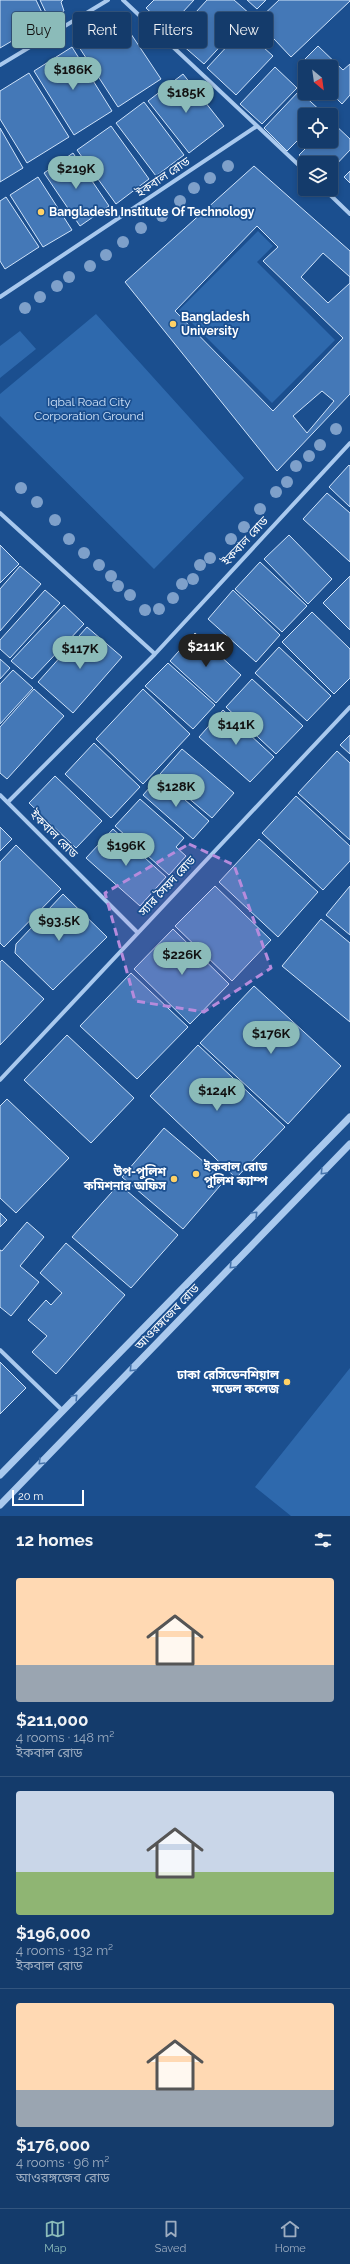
<!DOCTYPE html>
<html lang="en">
<head>
<meta charset="utf-8">
<style>
	body { margin:0; font-family:Raleway,"Noto Sans Bengali",sans-serif; background:#214673; color:#f1f3f6; height:100vh; display:flex; flex-direction:column; font-size:15px; white-space:nowrap }
	* { box-sizing:border-box; margin:0 }
	p { font-size:13px; color:#9dadc1 }
	.icon { flex:none; width:22px; height:22px; fill:none; stroke:currentColor; stroke-width:2; stroke-linecap:round; stroke-linejoin:round }
	.map { position:relative; height:1516px; overflow:hidden }
	.side { display:flex; flex-direction:column; background:#143b6b; flex:1 }
	.side>* { flex:none }
	.top-card { position:absolute; left:12px; top:12px; width:326px; height:36px; display:flex; gap:8px }
	.needle { width:26px; rotate:151deg }
	.fabs { position:absolute; left:298px; top:60px; display:grid; gap:8px }
	.fabs a { display:grid; place-items:center; width:40px; height:40px; border-radius:4px; background:#143b6b; box-shadow:0 2px 6px #0003,0 0 0 1px #33557e; font-size:20px }
	.scale { position:absolute; left:12px; bottom:10px; width:72px; box-sizing:border-box; padding-left:4px; border:2px solid #fff; border-top:0; font-size:11px; line-height:14px; white-space:nowrap; color:#fff; -webkit-text-stroke:3px #1b4f8f; paint-order:stroke }
	.price { position:absolute; translate:-50% -34px; padding:0 9px; border-radius:14px; background:#8bbbb9; color:#111; font-size:13px; line-height:26px; filter:drop-shadow(0 1px 2px #0008) }
	.price::after { content:''; position:absolute; left:50%; top:24px; width:12px; height:9px; margin-left:-6px; background:inherit; clip-path:polygon(0 0,100% 0,50% 100%) }
	.price.on { background:#222; color:#fff }
	ul { padding:0; list-style:none }
	li { display:grid; align-content:center; gap:8px; height:212px; padding:0 16px }
	li+li { border-top:1px solid #33557e }
	li span { display:grid; place-items:center; height:124px; border-radius:4px; color:#555 }
	li>.icon { margin-inline-start:auto }
	span .icon { width:72px; height:72px; fill:#fffc; stroke-width:1 }
	li b { font-size:17px }
	h2 { display:flex; justify-content:space-between; align-items:center; height:48px; padding:0 16px; font-size:17px }
	.tag { padding:0 14px; border-radius:4px; background:#143b6b; box-shadow:0 2px 6px #0003,0 0 0 1px #33557e; font-size:14px; line-height:36px }
	.tag.on { background:#8bbbb9; color:#111 }
	.menu { display:flex; justify-content:space-around; align-items:center; height:56px; border-top:1px solid #33557e; background:#143b6b; font-size:11px; color:#9dadc1 }
	.menu a { display:grid; justify-items:center; gap:2px }
	.menu .on { color:#8bbbb9 }
	.map>svg:first-child { display:block }
	.green { fill:#2e69ad }
	.building { fill:#4478b7; stroke:#cfe3fa; fill-rule:evenodd }
	.lines { fill:none; stroke-linecap:round; stroke-linejoin:round }
	.minor { stroke:#a9c9ee; stroke-width:4 }
	.tertiary { stroke:#a9c9ee; stroke-width:7 }
	.tree { fill:#7ea0ca }
	.oneway { stroke:#4674ac }
	.marked { fill:#b68bdc; fill-opacity:0.2; stroke:#b68bdc; stroke-width:3; stroke-dasharray:8 5; stroke-linejoin:round }
	.poi-dot { fill:#ffd166; stroke:#1b4f8f; stroke-width:1.5 }
	.labels { text-anchor:middle; dominant-baseline:central; stroke-width:3.5; stroke-linejoin:round; paint-order:stroke }
	.street-label { font-size:12px; fill:#fff; stroke:#1b4f8f }
	.poi-label { font-size:12px; font-weight:bold; fill:#fff; stroke:#1b4f8f; text-anchor:start }
	.park-label { font-size:12px; fill:#cfe3fa; stroke:#1b4f8f }
</style>
</head>
<body>
<div class="map">
<svg width="350" height="1516" viewBox="0 0 350 1516">
	<rect width="100%" height="100%" fill="#1b4f8f"/>
	<path class="green" d="M258 231 273 246 257 262 335 340 272 403 179 310Z
		M96 314 244 478 154 569 0 416V394Z
		M20 331 36 349 0 378V346Z
		M350 1368V1516H291L255 1487Z"/>
	<path class="building" d="M0 0H36L46 21 0 48Z
		M40 0H63L61 2 64 11 49 19Z
		M154 0H194L168 28 146 8Z
		M207 0H234L250 14 204 64 173 37Z
		M247 0H266L257 9Z
		M279 0H350V1L291 57 257 21Z
		M119 16 161 79 118 107 77 44Z
		M243 29 273 56 236 95 207 68Z
		M318 46 343 70 350 64V95L342 104 331 93V67H305L301 63Z
		M72 47 112 111 74 135 34 71Z
		M275 67 297 88 262 124 240 104Z
		M29 73 69 137 27 163 0 119V91Z
		M183 74 224 126 189 153 148 101Z
		M299 91 324 114 305 115V133L287 151 264 128Z
		M144 102 184 155 156 176 116 123Z
		M332 122 350 139V150L331 170V163H307L299 155 313 141H331Z
		M111 126 149 179 116 204 77 150Z
		M0 128 23 168 0 182Z
		M73 153 109 206 80 226 44 173Z
		M254 166 350 251V394L277 471 125 282ZM257 226 278 247 263 261 343 338 273 411 175 311Z
		M350 171V183L344 177Z
		M38 177 72 230 43 247 10 195Z
		M6 197 39 247 5 269 0 261V201Z
		M323 253 350 277V283L328 303 301 277Z
		M322 391 334 401 307 433 293 416Z
		M349 465 350 466V507L329 487Z
		M327 493 350 513V562L303 519Z
		M289 535 332 579 308 604 264 559Z
		M0 545 19 564 0 583Z
		M260 562 307 606 282 632 235 589Z
		M20 566 41 584 0 631V589Z
		M350 576V630L323 603Z
		M45 590 60 603 10 658 0 649V640Z
		M233 590 280 635 256 662 208 619Z
		M64 605 84 624 32 679 11 661Z
		M312 612 350 649V678L334 694 282 642Z
		M87 627 122 657 73 713 38 682Z
		M195 633 241 675 216 703 170 661Z
		M279 647 331 696 307 721 255 673Z
		M0 659 10 668 0 679Z
		M168 663 215 705 193 729 145 686Z
		M13 670 33 688 0 724V684Z
		M252 679 303 726 276 754 226 707Z
		M34 689 64 716 7 779 0 773V727Z
		M143 689 190 734 143 784 96 739Z
		M223 710 274 757 250 782 199 737Z
		M350 735V754L340 745Z
		M94 743 140 787 111 818 65 774Z
		M182 749 234 793 212 818 160 774Z
		M337 751 350 763V840L298 793Z
		M55 776 102 821 76 848 29 803Z
		M159 777 209 821 193 839 143 795Z
		M296 796 350 846V861L323 890 262 833Z
		M140 799 184 838 176 847 186 856 169 875 115 826Z
		M0 827 12 839 0 851Z
		M113 829 166 877 140 906 86 858Z
		M259 839 318 892 278 937 219 882Z
		M16 845 61 889 4 947 0 943V862Z
		M215 886 271 940 232 981 175 926Z
		M350 886V935L326 915Z
		M63 894 107 937 53 990 15 953 16 944Z
		M321 919 350 943V1022L282 966Z
		M173 929 229 984 190 1024 134 969Z
		M2 960 44 999 0 1045V962Z
		M131 973 188 1027 137 1079 80 1026Z
		M254 986 341 1066 288 1124 200 1043Z
		M67 1035 134 1098 91 1143 24 1080Z
		M198 1045 285 1127 236 1178 150 1096Z
		M7 1099 69 1158 16 1213 0 1198V1106Z
		M164 1128 225 1180 183 1229 122 1177Z
		M119 1184 178 1235 131 1288 72 1237Z
		M0 1213 7 1220 0 1227Z
		M27 1222 44 1237 20 1266 39 1282 11 1316 0 1307V1250L2 1251Z
		M66 1243 125 1295 56 1374 32 1352 47 1336 28 1320 46 1300 51 1305 62 1293 40 1273Z
		M0 1362 26 1388 0 1414Z"/>
	<g class="lines">
		<path class="minor" d="M123 0 305 171
			M0 65 108 0
			M324 189 350 214
			M0 297 257 126
			M0 513 155 654
			M0 795 137 932
			M8 802 155 654 350 443
			M0 1080 350 707
			M0 1350 62 1410"/>
		<path class="tertiary" d="M0 1475 350 1117
			M0 1505 350 1144"/>
	</g>
	<g class="tree">
		<circle cx="228" cy="166" r="6"/>
		<circle cx="210" cy="178" r="6"/>
		<circle cx="194" cy="188" r="6"/>
		<circle cx="180" cy="201" r="6"/>
		<circle cx="162" cy="216" r="6"/>
		<circle cx="141" cy="228" r="6"/>
		<circle cx="123" cy="242" r="6"/>
		<circle cx="106" cy="255" r="6"/>
		<circle cx="90" cy="266" r="6"/>
		<circle cx="69" cy="277" r="6"/>
		<circle cx="57" cy="286" r="6"/>
		<circle cx="40" cy="297" r="6"/>
		<circle cx="25" cy="308" r="6"/>
		<circle cx="336" cy="429" r="6"/>
		<circle cx="320" cy="445" r="6"/>
		<circle cx="309" cy="456" r="6"/>
		<circle cx="296" cy="466" r="6"/>
		<circle cx="287" cy="482" r="6"/>
		<circle cx="21" cy="488" r="6"/>
		<circle cx="276" cy="492" r="6"/>
		<circle cx="37" cy="502" r="6"/>
		<circle cx="260" cy="509" r="6"/>
		<circle cx="55" cy="520" r="6"/>
		<circle cx="244" cy="527" r="6"/>
		<circle cx="69" cy="539" r="6"/>
		<circle cx="231" cy="539" r="6"/>
		<circle cx="84" cy="553" r="6"/>
		<circle cx="210" cy="558" r="6"/>
		<circle cx="99" cy="565" r="6"/>
		<circle cx="200" cy="565" r="6"/>
		<circle cx="111" cy="576" r="6"/>
		<circle cx="193" cy="579" r="6"/>
		<circle cx="182" cy="584" r="6"/>
		<circle cx="118" cy="586" r="6"/>
		<circle cx="130" cy="595" r="6"/>
		<circle cx="173" cy="598" r="6"/>
		<circle cx="159" cy="609" r="6"/>
		<circle cx="145" cy="610" r="6"/>
	</g>
	<defs><path id="oneway-chevron" d="M-2-3.5L2.5 0L-2 3.5" fill="none" stroke-width="1.6" stroke-linecap="round" stroke-linejoin="round"/></defs>
	<g class="oneway">
		<use href="#oneway-chevron" transform="translate(323 1172) rotate(134)"/>
		<use href="#oneway-chevron" transform="translate(255 1214) rotate(-46)"/>
		<use href="#oneway-chevron" transform="translate(232 1266) rotate(134)"/>
		<use href="#oneway-chevron" transform="translate(132 1369) rotate(134)"/>
		<use href="#oneway-chevron" transform="translate(75 1397) rotate(-46)"/>
		<use href="#oneway-chevron" transform="translate(41 1462) rotate(134)"/>
	</g>
	<path class="marked" d="M189 844 234 865 271 968 204 1012 135 1001 105 893Z"/>
	<g class="poi-dot">
		<circle cx="41" cy="212" r="4"/>
		<circle cx="173" cy="324" r="4"/>
		<circle cx="196" cy="1174" r="4"/>
		<circle cx="174" cy="1179" r="4"/>
		<circle cx="287" cy="1382" r="4"/>
	</g>
	<g class="labels">
		<g class="street-label">
			<text transform="translate(163 177) rotate(-34)">ইকবাল রোড</text>
			<text transform="translate(245 541) rotate(-47)">ইকবাল রোড</text>
			<text transform="translate(54 834) rotate(45)">ইকবাল রোড</text>
			<text transform="translate(167 886) rotate(-47)">স্যার সৈয়দ রোড</text>
			<text transform="translate(167 1317) rotate(-46)">আওরঙ্গজেব রোড</text>
		</g>
		<g class="poi-label">
			<text x="49" y="212">Bangladesh Institute Of Technology</text>
			<text x="181" y="317">Bangladesh<tspan x="181" dy="14">University</tspan></text>
			<text x="204" y="1167">ইকবাল রোড<tspan x="204" dy="14">পুলিশ ক্যাম্প</tspan></text>
			<text x="166" y="1172" text-anchor="end">উপ-পুলিশ<tspan x="166" dy="14">কমিশনার অফিস</tspan></text>
			<text x="279" y="1375" text-anchor="end">ঢাকা রেসিডেনশিয়াল<tspan x="279" dy="14">মডেল কলেজ</tspan></text>
		</g>
		<g class="park-label">
			<text x="89" y="402">Iqbal Road City<tspan x="89" dy="14">Corporation Ground</tspan></text>
		</g>
	</g>
</svg>
<div class="fabs">
<a><svg class="needle" viewBox="-14 -14 28 28"><path d="M0-13l5 13h-10z" fill="#e53935"/><path d="M0 13l5-13h-10z" fill="#9dadc1"/></svg></a>
<a><svg class="icon" aria-label="locate" viewBox="0 0 24 24"><circle cx="12" cy="12" r="6"/><path d="M12 2v4M12 18v4M2 12h4M18 12h4"/></svg></a>
<a><svg class="icon" aria-label="layers" viewBox="0 0 24 24"><path d="M12 4l9 5-9 5-9-5zM3 14l9 5 9-5"/></svg></a>
</div>
<div class="scale">20 m</div>
<b class="price" style="left:73px;top:91px">$186K</b>
<b class="price" style="left:186px;top:114px">$185K</b>
<b class="price" style="left:76px;top:190px">$219K</b>
<b class="price on" style="left:206px;top:668px">$211K</b>
<b class="price" style="left:80px;top:670px">$117K</b>
<b class="price" style="left:236px;top:746px">$141K</b>
<b class="price" style="left:176px;top:808px">$128K</b>
<b class="price" style="left:126px;top:867px">$196K</b>
<b class="price" style="left:59px;top:942px">$93.5K</b>
<b class="price" style="left:182px;top:976px">$226K</b>
<b class="price" style="left:271px;top:1055px">$176K</b>
<b class="price" style="left:217px;top:1112px">$124K</b>
<div class="top-card">
<a class="tag on">Buy</a>
<a class="tag">Rent</a>
<a class="tag">Filters</a>
<a class="tag">New</a>
</div>
</div>
<section class="side">
<h2>12 homes<svg class="icon" aria-label="filters" viewBox="0 0 24 24"><path d="M4 7h16M4 17h16"/><circle cx="9" cy="7" r="2"/><circle cx="15" cy="17" r="2"/></svg></h2>
<ul>
<li><span style="background:linear-gradient(#ffd9b3 70%,#9aa5b1 0)"><svg class="icon" aria-label="home" viewBox="0 0 24 24"><path d="M3 11l9-7 9 7M6 9v11h12V9"/></svg></span><div><b>$211,000</b><p>4 rooms · 148 m²</p><p>ইকবাল রোড</p></div></li>
<li><span style="background:linear-gradient(#c9d6e8 65%,#8fb573 0)"><svg class="icon" aria-label="home" viewBox="0 0 24 24"><path d="M3 11l9-7 9 7M6 9v11h12V9"/></svg></span><div><b>$196,000</b><p>4 rooms · 132 m²</p><p>ইকবাল রোড</p></div></li>
<li><span style="background:linear-gradient(#ffd9b3 70%,#9aa5b1 0)"><svg class="icon" aria-label="home" viewBox="0 0 24 24"><path d="M3 11l9-7 9 7M6 9v11h12V9"/></svg></span><div><b>$176,000</b><p>4 rooms · 96 m²</p><p>আওরঙ্গজেব রোড</p></div></li>
</ul>
</section>
<nav class="menu">
<a class="on"><svg class="icon" aria-label="map" viewBox="0 0 24 24"><path d="M3 6l6-2 6 2 6-2v14l-6 2-6-2-6 2zM9 4v14M15 6v14"/></svg>Map</a>
<a><svg class="icon" aria-label="saved" viewBox="0 0 24 24"><path d="M7 4h10v16l-5-4-5 4z"/></svg>Saved</a>
<a><svg class="icon" aria-label="home" viewBox="0 0 24 24"><path d="M3 11l9-7 9 7M6 9v11h12V9"/></svg>Home</a>
</nav>
</body>
</html>
